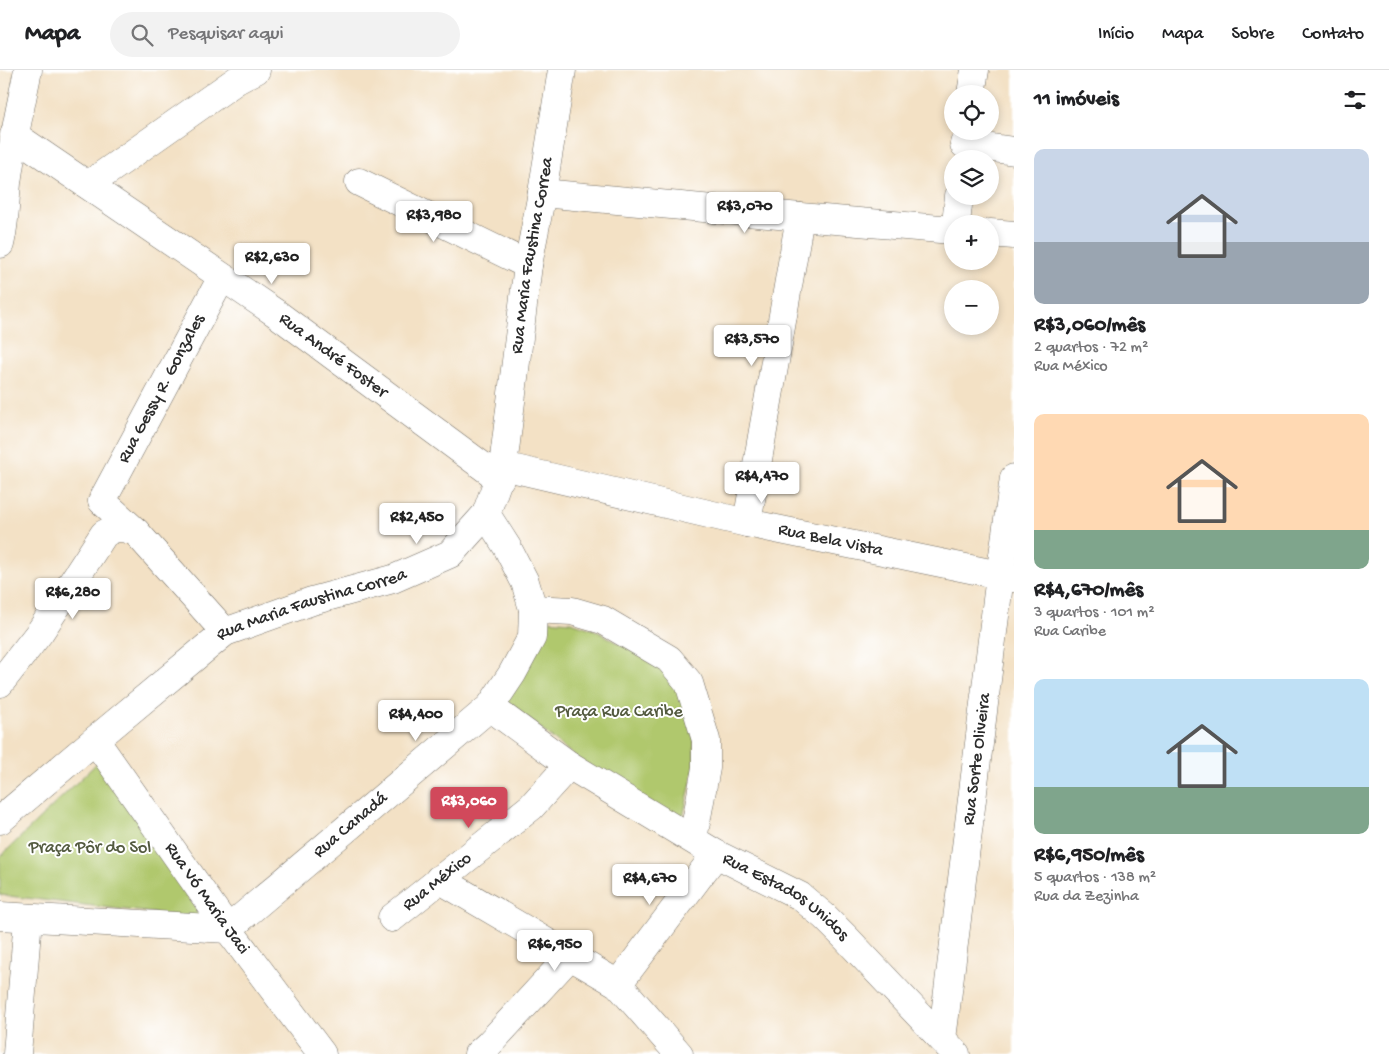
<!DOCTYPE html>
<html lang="pt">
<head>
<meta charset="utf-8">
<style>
	body { margin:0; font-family:"Gochi Hand",sans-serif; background:#f2f2f2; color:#202124; height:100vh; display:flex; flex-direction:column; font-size:19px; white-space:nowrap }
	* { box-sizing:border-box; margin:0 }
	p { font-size:16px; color:#757577 }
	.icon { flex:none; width:28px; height:28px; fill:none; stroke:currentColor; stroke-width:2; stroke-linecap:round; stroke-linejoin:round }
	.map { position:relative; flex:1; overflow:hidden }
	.panel { display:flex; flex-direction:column; background:#fff; width:375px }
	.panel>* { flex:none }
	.fabs { position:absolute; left:944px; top:15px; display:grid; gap:10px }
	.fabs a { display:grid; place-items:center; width:55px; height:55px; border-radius:50%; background:#fff; box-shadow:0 2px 8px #0003; font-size:25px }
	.price { position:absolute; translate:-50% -42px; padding:0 11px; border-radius:5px; background:#fff; color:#222; font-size:16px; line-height:32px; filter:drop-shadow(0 1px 2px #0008) }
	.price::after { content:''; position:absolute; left:50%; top:30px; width:15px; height:11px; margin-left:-8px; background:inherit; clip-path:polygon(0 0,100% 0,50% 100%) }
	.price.selected { background:#d1495b; color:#fff }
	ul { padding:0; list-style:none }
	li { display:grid; align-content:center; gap:10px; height:265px; padding:0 20px }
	li span { display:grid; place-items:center; height:155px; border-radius:10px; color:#555 }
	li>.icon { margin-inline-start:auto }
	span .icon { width:90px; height:90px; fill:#fffc; stroke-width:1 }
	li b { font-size:21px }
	h2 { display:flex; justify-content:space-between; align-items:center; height:60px; padding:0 20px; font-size:21px }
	header { display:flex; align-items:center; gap:30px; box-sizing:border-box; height:70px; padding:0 25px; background:#fff; border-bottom:1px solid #e0e0e0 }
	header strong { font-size:24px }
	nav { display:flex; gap:28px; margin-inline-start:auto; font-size:18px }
	.search { width:350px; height:45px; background:#f2f2f2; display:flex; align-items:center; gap:12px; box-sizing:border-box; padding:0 18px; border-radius:28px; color:#757577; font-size:19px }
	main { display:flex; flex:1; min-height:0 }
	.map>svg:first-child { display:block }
	.green { fill:#b0c86d; stroke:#6e7a4c }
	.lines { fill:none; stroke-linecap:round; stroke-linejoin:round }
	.minor-casing { stroke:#716b61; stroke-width:29 }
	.minor { stroke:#fff; stroke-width:28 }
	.labels { text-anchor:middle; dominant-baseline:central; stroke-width:4; stroke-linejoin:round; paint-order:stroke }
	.street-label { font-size:18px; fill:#2b2b2b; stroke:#fff }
	.park-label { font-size:18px; fill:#535a3f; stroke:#fff }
</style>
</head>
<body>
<header>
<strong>Mapa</strong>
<div class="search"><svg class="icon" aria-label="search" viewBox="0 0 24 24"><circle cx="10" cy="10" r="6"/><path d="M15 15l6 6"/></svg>Pesquisar aqui</div>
<nav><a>Início</a><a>Mapa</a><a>Sobre</a><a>Contato</a></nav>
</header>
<main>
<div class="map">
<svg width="1014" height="984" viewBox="0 0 1014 984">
	<rect width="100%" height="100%" fill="#fff"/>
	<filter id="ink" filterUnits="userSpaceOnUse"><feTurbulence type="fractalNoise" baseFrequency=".02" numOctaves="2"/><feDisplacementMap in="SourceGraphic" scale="10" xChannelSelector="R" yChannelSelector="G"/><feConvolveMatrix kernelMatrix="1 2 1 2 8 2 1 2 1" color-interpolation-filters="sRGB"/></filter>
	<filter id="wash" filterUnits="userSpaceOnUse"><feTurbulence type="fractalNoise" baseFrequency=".0096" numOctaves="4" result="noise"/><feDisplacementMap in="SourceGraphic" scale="20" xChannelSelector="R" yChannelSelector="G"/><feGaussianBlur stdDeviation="1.12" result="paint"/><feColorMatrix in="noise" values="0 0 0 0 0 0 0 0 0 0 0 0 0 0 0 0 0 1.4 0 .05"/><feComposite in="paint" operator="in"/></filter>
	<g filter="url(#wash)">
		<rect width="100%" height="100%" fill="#f3e1c5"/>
		<path class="green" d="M547 550 571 552 595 560 660 596 678 617 694 669V699L682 752 577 688 507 632 542 573Z
			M99 691 204 849 0 825V787Z"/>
	</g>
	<g filter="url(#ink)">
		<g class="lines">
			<g class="minor-casing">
				<g id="minor">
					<path d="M971 24 975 0"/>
					<path id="s1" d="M14 65 277 244 500 409"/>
					<path d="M964 74 1014 81"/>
					<path d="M359 112 528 195"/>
					<path d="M88 115 237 10 256 0"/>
					<path d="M542 123 800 147 952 160"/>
					<path d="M956 154 959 126"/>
					<path d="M990 163 1014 165"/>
					<path d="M0 174C5 154 5 133 7 113 12 75 20 38 28 0"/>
					<path d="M222 207 102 431 136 462 225 562"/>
					<path id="s2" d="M503 396 747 453 1014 508"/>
					<path d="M747 453 800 147"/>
					<path d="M533 539 572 541 603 550 669 589 689 613 706 670V698L693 769"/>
					<path d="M0 613 40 562 104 464C117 456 122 457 136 462"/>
					<path id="s3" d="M490 637 569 695 716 784 800 826 825 847 846 868 956 984"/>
					<path id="s4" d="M95 670 228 859 322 984"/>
					<path id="s5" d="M0 750 95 670 225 562 312 531 393 509 450 484 486 444 503 396 528 195 542 123 562 0"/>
					<path d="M439 809 618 914 679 984"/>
					<path id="s6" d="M0 846 228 859 490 637 512 604 532 567 533 539 525 512 507 477 486 444"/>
					<path id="s7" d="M392 848 531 737 569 695"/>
					<path d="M618 914 716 784"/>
					<path id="s8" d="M942 969 1000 506 1014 408"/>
					<path d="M17 984 28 848"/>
					<path d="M478 984 489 974 570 886"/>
				</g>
			</g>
			<use href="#minor" class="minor"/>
		</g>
	</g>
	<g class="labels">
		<g class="street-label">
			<text stroke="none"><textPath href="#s5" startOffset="849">Rua Maria Faustina Correa</textPath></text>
			<text stroke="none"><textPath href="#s1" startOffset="388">Rua André Foster</textPath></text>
			<text transform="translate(162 319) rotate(-62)">Rua Gessy R. Gonzales</text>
			<text stroke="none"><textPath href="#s2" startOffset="336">Rua Bela Vista</textPath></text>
			<text stroke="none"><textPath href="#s5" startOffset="384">Rua Maria Faustina Correa</textPath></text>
			<text stroke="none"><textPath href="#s8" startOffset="282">Rua Sorte Oliveira</textPath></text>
			<text stroke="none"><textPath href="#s6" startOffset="389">Rua Canadá</textPath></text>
			<text stroke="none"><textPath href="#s7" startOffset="58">Rua México</textPath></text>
			<text stroke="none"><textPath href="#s4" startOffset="194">Rua Vó Maria Jaci</textPath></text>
			<text stroke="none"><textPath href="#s3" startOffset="352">Rua Estados Unidos</textPath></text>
		</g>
		<g class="park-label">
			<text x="619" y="642">Praça Rua Caribe</text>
			<text x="90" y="778">Praça Pôr do Sol</text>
		</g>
	</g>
</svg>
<div class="fabs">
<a><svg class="icon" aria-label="locate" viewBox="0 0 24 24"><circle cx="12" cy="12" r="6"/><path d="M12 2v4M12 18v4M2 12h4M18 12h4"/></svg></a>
<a><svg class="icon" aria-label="layers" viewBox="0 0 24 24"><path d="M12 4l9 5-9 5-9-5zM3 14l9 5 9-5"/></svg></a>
<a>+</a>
<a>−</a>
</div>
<b class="price" style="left:745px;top:164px">R$3,070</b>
<b class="price" style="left:434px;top:173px">R$3,980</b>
<b class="price" style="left:272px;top:215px">R$2,630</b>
<b class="price" style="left:752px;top:297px">R$3,570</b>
<b class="price" style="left:762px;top:434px">R$4,470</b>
<b class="price" style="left:417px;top:475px">R$2,450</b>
<b class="price" style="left:73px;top:550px">R$6,280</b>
<b class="price" style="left:416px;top:672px">R$4,400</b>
<b class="price selected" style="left:469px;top:759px">R$3,060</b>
<b class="price" style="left:650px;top:836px">R$4,670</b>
<b class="price" style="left:555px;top:902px">R$6,950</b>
</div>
<section class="panel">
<h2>11 imóveis<svg class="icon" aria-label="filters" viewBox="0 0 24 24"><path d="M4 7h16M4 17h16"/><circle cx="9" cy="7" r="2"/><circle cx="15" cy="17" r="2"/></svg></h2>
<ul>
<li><span style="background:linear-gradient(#c9d6e8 60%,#9aa5b1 0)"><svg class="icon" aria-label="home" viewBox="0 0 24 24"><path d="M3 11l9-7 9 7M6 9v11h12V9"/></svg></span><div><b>R$3,060/mês</b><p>2 quartos · 72 m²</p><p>Rua México</p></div></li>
<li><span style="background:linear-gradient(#ffd9b3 75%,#7fa58c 0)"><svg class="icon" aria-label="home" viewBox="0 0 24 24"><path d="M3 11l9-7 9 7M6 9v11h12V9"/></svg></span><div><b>R$4,670/mês</b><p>3 quartos · 101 m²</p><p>Rua Caribe</p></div></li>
<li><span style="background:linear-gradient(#bfe0f5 70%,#7fa58c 0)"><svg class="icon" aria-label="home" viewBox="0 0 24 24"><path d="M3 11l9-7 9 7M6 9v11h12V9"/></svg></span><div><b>R$6,950/mês</b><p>5 quartos · 138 m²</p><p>Rua da Zezinha</p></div></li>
</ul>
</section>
</main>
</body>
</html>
